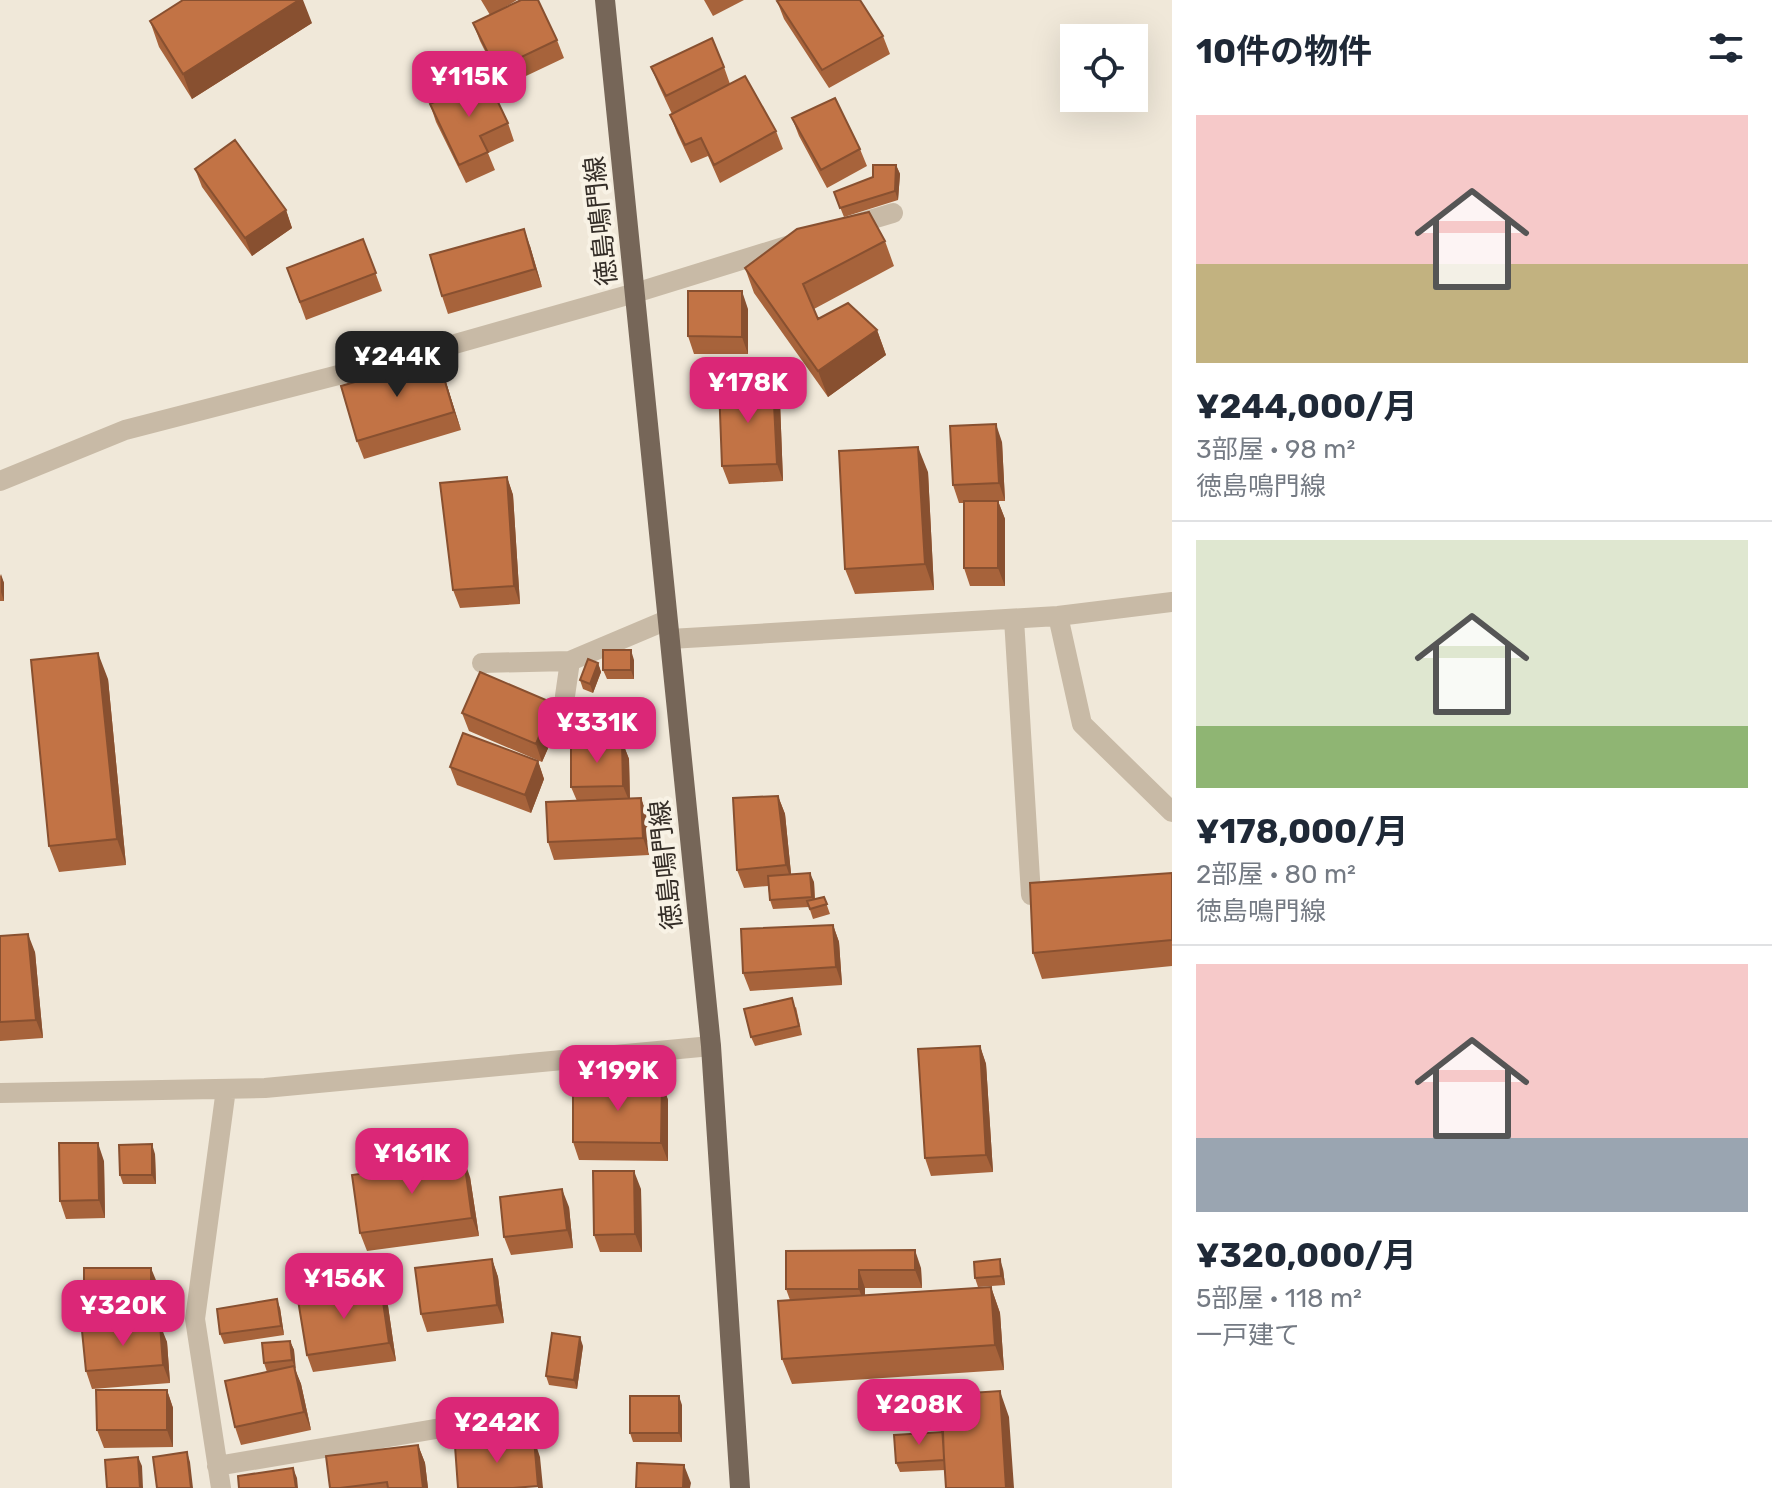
<!DOCTYPE html>
<html lang="ja">
<head>
<meta charset="utf-8">
<style>
	body { margin:0; font-family:Rubik,"Noto Sans JP",sans-serif; background:#f6f6f7; color:#1f2937; height:100vh; display:flex; flex-direction:column; font-size:30px; white-space:nowrap }
	* { box-sizing:border-box; margin:0 }
	p { font-size:26px; color:#747a83 }
	.icon { flex:none; width:44px; height:44px; fill:none; stroke:currentColor; stroke-width:2; stroke-linecap:round; stroke-linejoin:round }
	.map { position:relative; flex:1; overflow:hidden }
	.details { display:flex; flex-direction:column; background:#fff; width:600px }
	.details>* { flex:none }
	.controls { position:absolute; left:1060px; top:24px; display:grid; gap:16px }
	.controls a { display:grid; place-items:center; width:88px; height:88px; border-radius:0px; background:#fff; box-shadow:0 8px 32px #0002; font-size:40px }
	.price { position:absolute; translate:-50% -68px; padding:0 18px; border-radius:16px; background:#db2777; color:#fff; font-size:26px; line-height:52px; filter:drop-shadow(0 2px 4px #0008) }
	.price::after { content:''; position:absolute; left:50%; top:48px; width:24px; height:18px; margin-left:-12px; background:inherit; clip-path:polygon(0 0,100% 0,50% 100%) }
	.price.on { background:#222; color:#fff }
	ul { padding:0; list-style:none }
	li { display:grid; align-content:center; gap:16px; height:424px; padding:0 24px }
	li+li { border-top:2px solid #e0e1e3 }
	li span { display:grid; place-items:center; height:248px; border-radius:0px; color:#555 }
	li>.icon { margin-inline-start:auto }
	span .icon { width:144px; height:144px; fill:#fffc; stroke-width:1 }
	li b { font-size:34px }
	h2 { display:flex; justify-content:space-between; align-items:center; height:96px; padding:0 24px; font-size:34px }
	main { display:flex; flex:1; min-height:0 }
	.map>svg:first-child { display:block }
	.lines { fill:none; stroke-linecap:round; stroke-linejoin:round }
	.minor { stroke:#c8baa6; stroke-width:20 }
	.major { stroke:#766658; stroke-width:20 }
	.wall { fill:#a7633b }
	.shaded-wall { fill:#885030 }
	.building { fill:#c27345; stroke:#885030; stroke-width:2 }
	.labels { text-anchor:middle; dominant-baseline:central; stroke-width:8; stroke-linejoin:round; paint-order:stroke }
	.street-label { font-size:26px; fill:#342d27; stroke:#f8f2e5 }
</style>
</head>
<body>
<main>
<div class="map">
<svg width="1172" height="1488" viewBox="0 0 1172 1488">
	<rect width="100%" height="100%" fill="#f0e8d9"/>
	<g class="lines">
		<path class="minor" d="M846 227 893 213
			M0 481 125 430 416 355 635 293 793 244
			M1058 616 1082 724 1172 812
			M1014 619 1031 895
			M670 639 1058 616 1172 602
			M482 663 570 661 667 620
			M565 696 570 661
			M0 1093 265 1088 711 1046
			M217 1466 524 1414
			M221 1488 195 1319 226 1089"/>
		<path class="major" d="M605 0 711 1046 740 1488"/>
	</g>
	<path class="wall" d="M481 0H517L497 12 557 40 564 58 503 87 480 41 473 23 490 15Z
		M704 0H744L713 16Z
		M777 1 883 36 890 54 829 88 784 19Z
		M150 21 312 23 192 99 159 47Z
		M651 67H724L730 84 776 131 783 149 720 183 708 156 691 163 677 133 670 115 672 114 658 84Z
		M430 104 508 123 514 141 488 153 495 170 466 183 436 122Z
		M792 118 860 149 867 166 827 188 799 136Z
		M896 165 900 174 898 200 844 217 834 192 873 177Z
		M195 169 286 210 292 228 252 256 202 187Z
		M363 239 382 291 306 320 287 268Z
		M885 241 894 266 814 309 818 319 877 330 886 355 828 397 754 293 745 268Z
		M530 246 542 287 448 314 442 296Z
		M748 309V354H694L688 336Z
		M444 376 461 430 364 459 357 441Z
		M773 384 780 402 783 481 729 484 722 466Z
		M1002 442 1005 501H998L1005 519V586H970L964 568V503H959L953 485Z
		M928 472 934 590 855 594 845 569Z
		M507 477 513 495 520 604 460 608 453 590Z
		M0 574 4 583V601H0Z
		M634 660V679H607L603 670Z
		M598 663 601 672 593 693 583 689 580 680Z
		M108 679 126 865 59 872 49 846Z
		M462 713 560 721 542 762 469 731Z
		M622 741 629 759 630 799 641 798 647 816 649 855 554 860 548 842 577 801 571 787Z
		M538 761 544 779 531 813 457 785 450 767Z
		M778 796 785 814 791 874 814 882 815 899 824 897 830 914 813 919 809 907 773 909 770 900 768 886 744 888 737 870Z
		M1172 873V966L1042 979 1033 953Z
		M833 925 839 942 842 985 750 991 743 973Z
		M0 936 35 952 43 1038 0 1041Z
		M796 1007 802 1035 755 1046 751 1037Z
		M980 1046 986 1064 993 1172 931 1176 925 1158Z
		M662 1082 668 1100V1161L579 1160 573 1142Z
		M155 1154 156 1184H123L120 1175Z
		M104 1161 105 1218 66 1219 60 1201Z
		M470 1177 479 1236 367 1251 360 1233Z
		M641 1189 642 1252H600L594 1235Z
		M569 1207 573 1248 511 1255 504 1237Z
		M786 1251 921 1268 922 1288H865V1296L991 1287 1000 1313 1004 1370 792 1384 782 1359 790 1300 786 1289Z
		M492 1259 498 1277 504 1323 427 1332 421 1314Z
		M1003 1269 1005 1285 978 1287 975 1278Z
		M158 1285V1325L167 1342 170 1383 92 1389 86 1371 136 1326 91 1327 84 1309Z
		M381 1288 388 1306 396 1361 313 1372 307 1355Z
		M280 1308 284 1335 224 1344 220 1334Z
		M290 1341 294 1350 295 1370 301 1384 311 1430 241 1445 235 1427 267 1372 264 1363Z
		M583 1346 577 1389 549 1385 546 1376Z
		M167 1390 173 1408V1447L104 1448 97 1430Z
		M682 1405V1442H633L630 1433Z
		M1009 1417 945 1470 900 1472 896 1463 943 1432Z
		M418 1445 425 1463 428 1488H330Z"/>
	<path class="shaded-wall" d="M299 0H303L312 23 192 99 183 74Z
		M896 165 900 174 898 200 895 191Z
		M286 210 292 228 252 256 245 238Z
		M524 229 530 246 542 287 535 269Z
		M742 291 748 309V354L742 337Z
		M877 330 886 355 828 397 818 371Z
		M438 358 444 376 461 430 454 412Z
		M773 384 780 402 783 481 777 464Z
		M996 424 1002 442 1005 501 999 483Z
		M918 447 928 472 934 590 925 564Z
		M507 477 513 495 520 604 514 586Z
		M998 501 1005 519V586L998 568Z
		M1 574 4 583V601L1 592Z
		M631 650 634 660V679L631 670Z
		M98 653 108 679 126 865 117 839Z
		M598 663 601 672 593 693 590 684Z
		M553 703 560 721 542 762 536 744Z
		M622 741 629 759 630 803 623 786Z
		M538 761 544 779 531 813 525 795Z
		M778 796 785 814 792 883 786 865Z
		M641 798 647 816 649 855 643 838Z
		M810 873 814 882 815 907 812 897Z
		M833 925 839 942 842 985 836 967Z
		M28 934 35 952 43 1038 36 1020Z
		M980 1046 986 1064 993 1172 986 1155Z
		M662 1082 668 1100V1161L661 1143Z
		M98 1143 104 1161 105 1218 99 1200Z
		M152 1144 155 1154 156 1184 152 1175Z
		M464 1159 470 1177 479 1236 472 1218Z
		M634 1171 641 1189 642 1252 635 1234Z
		M562 1189 569 1207 573 1248 567 1230Z
		M915 1250 921 1268 922 1288 915 1270Z
		M492 1259 498 1277 504 1323 497 1305Z
		M1000 1259 1003 1269 1005 1285 1001 1276Z
		M151 1268 158 1285V1326L151 1308Z
		M859 1270 865 1288V1307L859 1289Z
		M991 1287 1000 1313 1004 1370 995 1345Z
		M381 1288 388 1306 396 1361 389 1343Z
		M277 1299 280 1308 284 1335 281 1326Z
		M160 1324 167 1342 170 1383 163 1365Z
		M580 1337 583 1346 577 1389 574 1380Z
		M290 1341 294 1350 296 1370 292 1360Z
		M294 1366 301 1384 311 1430 304 1412Z
		M167 1390 173 1408V1447L167 1430Z
		M1000 1391 1009 1417 1014 1488H1006Z
		M679 1396 682 1405V1442L679 1433Z
		M534 1439 540 1457 543 1488H538V1486Z
		M418 1445 425 1463 428 1488H423Z
		M187 1452 190 1462 193 1488H191Z
		M138 1457 142 1466 143 1488H140Z
		M684 1465 691 1483 690 1488H683Z
		M293 1468 297 1478 298 1488H296Z"/>
	<path class="building" d="M183 0H299L183 74 150 21Z
		M521 0H538L557 40 496 69 473 23Z
		M780 0H860L883 36 822 70 777 1Z
		M712 38 724 67 666 96 651 67Z
		M745 76 776 131 714 165 701 138 685 145 670 115Z
		M486 77 508 123 480 136 488 152 459 165 430 104Z
		M835 98 860 149 821 170 792 118Z
		M235 140 286 210 245 238 195 169Z
		M873 165H896L895 191 840 208 834 192 873 177Z
		M869 212 885 241 803 284 818 319 848 303 877 330 818 371 745 268 797 229Z
		M524 229 535 269 442 296 430 255Z
		M363 239 376 273 300 302 287 268Z
		M688 291H742V337L688 336Z
		M438 358 454 412 357 441 341 386Z
		M773 384 777 464 722 466 719 386Z
		M996 424 999 483 953 485 950 426Z
		M918 447 925 564 845 569 839 451Z
		M507 477 514 586 453 590 440 483Z
		M964 501H998V568H964Z
		M603 650H631V670H603Z
		M98 653 117 839 49 846 31 660Z
		M588 659 598 663 590 684 580 680Z
		M480 672 553 703 536 744 462 713Z
		M463 733 538 761 525 795 450 767Z
		M622 741 623 786 571 787V744Z
		M778 796 786 865 737 870 733 798Z
		M641 798 643 838 548 842 546 802Z
		M810 873 812 897 770 900 768 876Z
		M1172 873V940L1033 953 1030 883Z
		M824 897 827 904 810 909 807 901Z
		M833 925 836 967 743 973 741 929Z
		M28 934 36 1020 0 1022V936Z
		M792 998 799 1026 751 1037 744 1009Z
		M980 1046 986 1155 925 1158 918 1049Z
		M662 1082 661 1143 573 1142V1087Z
		M59 1143H98L99 1200 60 1201Z
		M152 1144V1175H120L119 1145Z
		M464 1159 472 1218 360 1233 352 1175Z
		M593 1171H634L635 1234 594 1235Z
		M562 1189 567 1230 504 1237 500 1197Z
		M915 1250V1270H859V1289H786V1251Z
		M492 1259 497 1305 421 1314 415 1268Z
		M1000 1259 1001 1276 975 1278 974 1262Z
		M84 1268H151V1308L84 1309Z
		M991 1287 995 1345 782 1359 778 1301Z
		M381 1288 389 1343 307 1355 298 1300Z
		M277 1299 281 1326 220 1334 217 1309Z
		M160 1324 163 1365 86 1371 82 1331Z
		M552 1333 580 1337 574 1380 546 1376Z
		M290 1341 292 1360 264 1363 262 1343Z
		M294 1366 304 1412 235 1427 225 1381Z
		M96 1390H167V1430H97Z
		M1000 1391 1006 1488H946L940 1395Z
		M630 1396H679V1433H630Z
		M943 1432 944 1460 896 1463 894 1435Z
		M534 1439 538 1486 513 1488H458L455 1446Z
		M418 1445 423 1488H388L387 1482 340 1488H330L326 1456Z
		M187 1452 191 1488H157L153 1457Z
		M138 1457 140 1488H107L105 1460Z
		M637 1463 684 1465 683 1488H636Z
		M293 1468 296 1488H239L238 1476Z"/>
	<g class="labels">
		<g class="street-label">
			<text transform="translate(601 221) rotate(-96)">徳島鳴門線</text>
			<text transform="translate(666 865) rotate(-96)">徳島鳴門線</text>
		</g>
	</g>
</svg>
<div class="controls">
<a><svg class="icon" aria-label="locate" viewBox="0 0 24 24"><circle cx="12" cy="12" r="6"/><path d="M12 2v4M12 18v4M2 12h4M18 12h4"/></svg></a>
</div>
<b class="price" style="left:469px;top:119px">¥115K</b>
<b class="price on" style="left:397px;top:399px">¥244K</b>
<b class="price" style="left:748px;top:425px">¥178K</b>
<b class="price" style="left:597px;top:765px">¥331K</b>
<b class="price" style="left:618px;top:1113px">¥199K</b>
<b class="price" style="left:412px;top:1196px">¥161K</b>
<b class="price" style="left:344px;top:1321px">¥156K</b>
<b class="price" style="left:123px;top:1348px">¥320K</b>
<b class="price" style="left:919px;top:1447px">¥208K</b>
<b class="price" style="left:497px;top:1465px">¥242K</b>
</div>
<section class="details">
<h2>10件の物件<svg class="icon" aria-label="filters" viewBox="0 0 24 24"><path d="M4 7h16M4 17h16"/><circle cx="9" cy="7" r="2"/><circle cx="15" cy="17" r="2"/></svg></h2>
<ul>
<li><span style="background:linear-gradient(#f6c9c9 60%,#c2b280 0)"><svg class="icon" aria-label="home" viewBox="0 0 24 24"><path d="M3 11l9-7 9 7M6 9v11h12V9"/></svg></span><div><b>¥244,000/月</b><p>3部屋 · 98 m²</p><p>徳島鳴門線</p></div></li>
<li><span style="background:linear-gradient(#dfe7d0 75%,#8fb573 0)"><svg class="icon" aria-label="home" viewBox="0 0 24 24"><path d="M3 11l9-7 9 7M6 9v11h12V9"/></svg></span><div><b>¥178,000/月</b><p>2部屋 · 80 m²</p><p>徳島鳴門線</p></div></li>
<li><span style="background:linear-gradient(#f6c9c9 70%,#9aa5b1 0)"><svg class="icon" aria-label="home" viewBox="0 0 24 24"><path d="M3 11l9-7 9 7M6 9v11h12V9"/></svg></span><div><b>¥320,000/月</b><p>5部屋 · 118 m²</p><p>一戸建て</p></div></li>
</ul>
</section>
</main>
</body>
</html>
